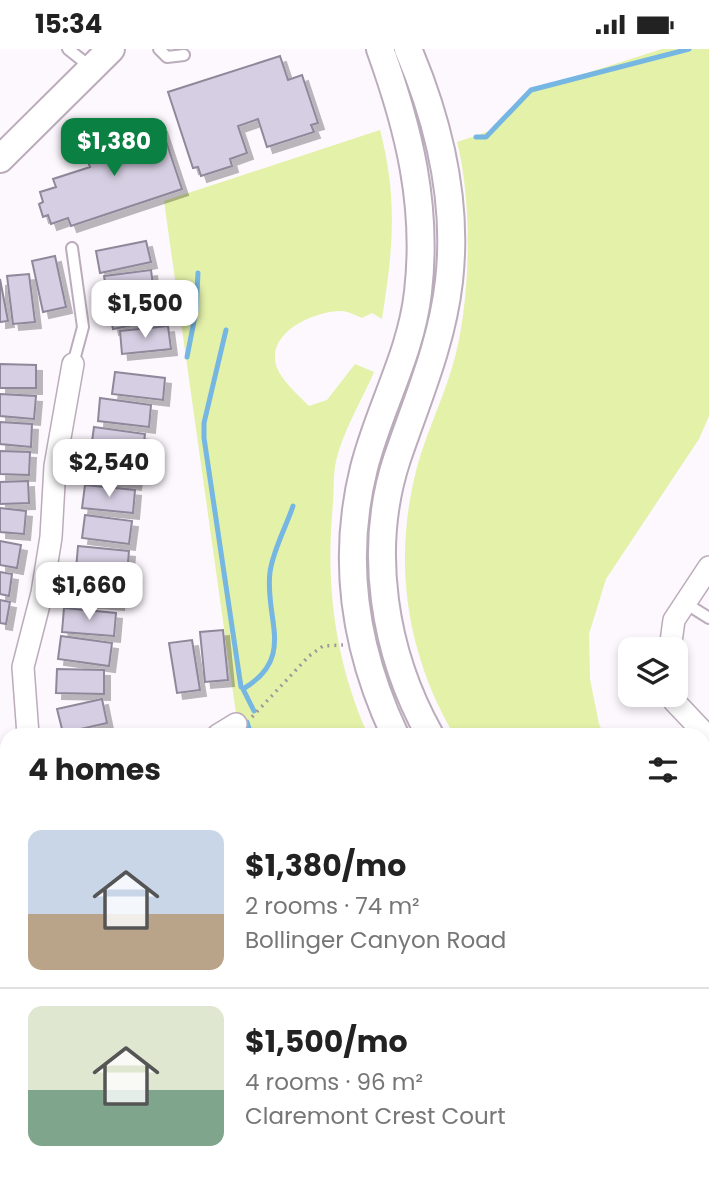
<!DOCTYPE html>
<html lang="en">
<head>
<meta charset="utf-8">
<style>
	body { margin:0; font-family:Poppins,sans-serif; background:#f6f6f6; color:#222; height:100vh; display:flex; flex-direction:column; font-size:26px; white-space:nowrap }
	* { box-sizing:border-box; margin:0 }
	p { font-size:23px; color:#767676 }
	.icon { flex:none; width:38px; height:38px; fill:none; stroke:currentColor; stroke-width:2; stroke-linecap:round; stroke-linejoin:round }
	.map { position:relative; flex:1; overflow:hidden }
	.side { position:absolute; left:0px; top:679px; width:710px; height:450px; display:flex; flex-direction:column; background:#fff; border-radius:21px 21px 0 0; box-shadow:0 4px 10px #0003 }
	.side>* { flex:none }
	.buttons { position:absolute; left:618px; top:588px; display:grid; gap:14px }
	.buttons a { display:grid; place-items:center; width:70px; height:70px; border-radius:14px; background:#fff; box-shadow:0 4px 10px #0003; font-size:35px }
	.price { position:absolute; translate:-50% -60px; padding:0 16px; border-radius:14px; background:#fff; color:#222; font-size:23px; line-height:46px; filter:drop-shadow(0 2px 4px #0008) }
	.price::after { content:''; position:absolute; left:50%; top:42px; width:21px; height:16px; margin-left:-10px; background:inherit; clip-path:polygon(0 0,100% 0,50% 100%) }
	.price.selected { background:#0b8043; color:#fff }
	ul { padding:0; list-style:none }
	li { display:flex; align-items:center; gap:21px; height:175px; padding:0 28px }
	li+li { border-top:2px solid #e0e0e0 }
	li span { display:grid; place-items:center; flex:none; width:196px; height:140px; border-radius:14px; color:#555 }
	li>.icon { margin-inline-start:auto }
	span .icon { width:84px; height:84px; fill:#fffc; stroke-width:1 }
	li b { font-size:30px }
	h2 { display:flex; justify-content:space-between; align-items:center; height:84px; padding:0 28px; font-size:30px }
	.status { display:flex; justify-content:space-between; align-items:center; height:49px; padding:0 35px; background:#fff; direction:ltr }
	.status svg { height:19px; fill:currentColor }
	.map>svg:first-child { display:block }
	.green { fill:#e4f1a9 }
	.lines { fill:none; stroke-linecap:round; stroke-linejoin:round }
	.stream { stroke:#75b6e3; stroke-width:5 }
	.building { fill:#d6cfe3; stroke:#8f889b; stroke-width:2; filter:url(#shadow) }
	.service-casing { stroke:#bbacbc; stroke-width:14 }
	.minor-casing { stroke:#bbacbc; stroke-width:24 }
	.tertiary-casing { stroke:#bbacbc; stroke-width:30 }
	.path { stroke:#9e989f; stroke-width:3.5; stroke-dasharray:2 5; stroke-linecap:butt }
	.service { stroke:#fff; stroke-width:10 }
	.minor { stroke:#fff; stroke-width:21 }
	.tertiary { stroke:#fff; stroke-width:26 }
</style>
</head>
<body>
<div class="status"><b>15:34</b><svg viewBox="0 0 49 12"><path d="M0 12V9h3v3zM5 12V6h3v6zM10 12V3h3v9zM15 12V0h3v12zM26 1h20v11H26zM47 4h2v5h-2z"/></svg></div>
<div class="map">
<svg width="709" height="1128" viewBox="0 0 709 1128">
	<defs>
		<filter id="shadow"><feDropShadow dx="6" dy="6" stdDeviation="0" flood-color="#0004"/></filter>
	</defs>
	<rect width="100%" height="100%" fill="#fdf7fe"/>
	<path class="green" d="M662 0H709V367L699 390 606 530 589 585 590 630 599 675 604 686H454C409 609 394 523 413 435 421 395 440 358 452 319 471 257 473 155 457 93L493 81 533 41Z
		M380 81C398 150 393 200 382 270L372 264 362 269C355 266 348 262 341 262 314 262 264 284 277 319 283 333 299 347 309 357L327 351 355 315 374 323C362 351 343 382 336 412 333 426 334 441 333 455 325 536 335 612 368 686H239L164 152Z
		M704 917H709V1016L704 1013Z
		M704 1025 709 1027V1128H380L377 1122H704Z"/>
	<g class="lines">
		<path class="stream" d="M476 88H486L531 41 689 0
			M226 281 204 374V389L241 638
			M187 308 196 262 198 224
			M254 662 243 640C297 608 264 570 270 523 273 501 286 478 293 457
			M247 673 251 686
			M563 1122 567 1128"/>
	</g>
	<path class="building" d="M280 7 288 31 302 26 318 74 311 76 314 83 267 98 258 70 238 77 247 104 230 110 232 117 201 127 198 118 193 119 168 43Z
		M137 77 139 85 161 77 182 140 71 177 68 169 51 175 48 166 43 168 39 155 43 153 40 143 56 138 53 130 90 118 84 102 114 92 112 85Z
		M146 192 151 213 100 224 96 202Z
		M55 207 66 258 43 263 32 212Z
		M151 221 154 244 108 250 104 227Z
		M29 225 35 273 13 275 7 227Z
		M0 230 8 272 0 273Z
		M158 247 162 270 113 280 108 256Z
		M168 277 171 300 122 305 120 282Z
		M0 315 36 316V339H0Z
		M115 323 165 329 163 351 112 345Z
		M0 345 36 347 34 370 0 367Z
		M100 349 151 356 149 378 98 372Z
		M0 373 32 375 31 398 0 395Z
		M94 378 145 385 142 407 91 400Z
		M0 402 30 403 29 426 0 425Z
		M89 406 138 413 135 435 87 429Z
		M28 432 29 454 0 455V433Z
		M85 436 135 441 133 464 82 459Z
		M0 459 26 462 24 485 0 483Z
		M85 466 132 472 129 495 82 489Z
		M0 492 21 496 17 519 0 516Z
		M78 497 129 502 127 525 76 520Z
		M0 523 12 525 9 547 0 545Z
		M73 528 120 532 118 555 71 551Z
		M0 551 10 553 6 575 0 574Z
		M64 559 116 564 114 587 62 583Z
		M223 581 228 631 205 633 200 583Z
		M61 587 112 594 109 617 58 610Z
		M192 591 200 641 177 644 169 594Z
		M57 620 104 621V645L56 644Z
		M102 650 107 674 63 684 57 660Z
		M7 723V749L0 751V726Z
		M7 754V778L0 780V757Z
		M202 1122H228L232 1128H191Z
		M310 1122H347L333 1128H313Z"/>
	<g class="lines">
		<g class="service-casing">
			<path id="service" d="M68 0 92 19
				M159 0 167 8 184 6
				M72 199 83 278 73 315
				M685 554 709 569
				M704 1019 709 1021"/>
		</g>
		<g class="minor-casing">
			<path id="minor" d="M670 600 674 571 709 518
				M672 646 674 652 709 689
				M28 686 23 618 42 544 51 488 55 417 73 315
				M218 686 236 675
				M0 826 7 821
				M269 1122 273 1128"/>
		</g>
		<g class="tertiary-casing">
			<path id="tertiary" d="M380 0C409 80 428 157 418 243 411 306 379 359 364 419 341 511 355 601 395 686
				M408 0C439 73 458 153 449 232 442 295 417 351 397 410 367 501 384 604 430 686
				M0 110 111 0
				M704 869H709
				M704 898H709
				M0 977 7 987
				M95 1122 99 1128"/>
		</g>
		<path class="path" d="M252 668 309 607 323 597 343 596
			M704 935H709
			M704 949 709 950
			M707 980 709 965
			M704 1000 709 1003"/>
		<use href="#service" class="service"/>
		<use href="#minor" class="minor"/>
		<use href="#tertiary" class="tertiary"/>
	</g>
</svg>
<div class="buttons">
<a><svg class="icon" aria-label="layers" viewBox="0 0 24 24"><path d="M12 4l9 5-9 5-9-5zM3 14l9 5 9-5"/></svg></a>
</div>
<b class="price selected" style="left:114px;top:129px">$1,380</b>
<b class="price" style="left:145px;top:291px">$1,500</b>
<b class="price" style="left:109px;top:450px">$2,540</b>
<b class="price" style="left:89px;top:573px">$1,660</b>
<section class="side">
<h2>4 homes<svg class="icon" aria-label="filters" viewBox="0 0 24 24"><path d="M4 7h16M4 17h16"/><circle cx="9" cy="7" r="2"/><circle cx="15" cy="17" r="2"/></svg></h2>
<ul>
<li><span style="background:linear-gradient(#c9d6e8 60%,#b9a48a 0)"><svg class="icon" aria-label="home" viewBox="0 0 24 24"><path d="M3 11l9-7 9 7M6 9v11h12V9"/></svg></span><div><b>$1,380/mo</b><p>2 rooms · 74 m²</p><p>Bollinger Canyon Road</p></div></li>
<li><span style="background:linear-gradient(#dfe7d0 60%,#7fa58c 0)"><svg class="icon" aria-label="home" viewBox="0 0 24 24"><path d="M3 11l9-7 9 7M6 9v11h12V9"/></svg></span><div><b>$1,500/mo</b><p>4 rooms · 96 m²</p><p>Claremont Crest Court</p></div></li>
</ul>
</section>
</div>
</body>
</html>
